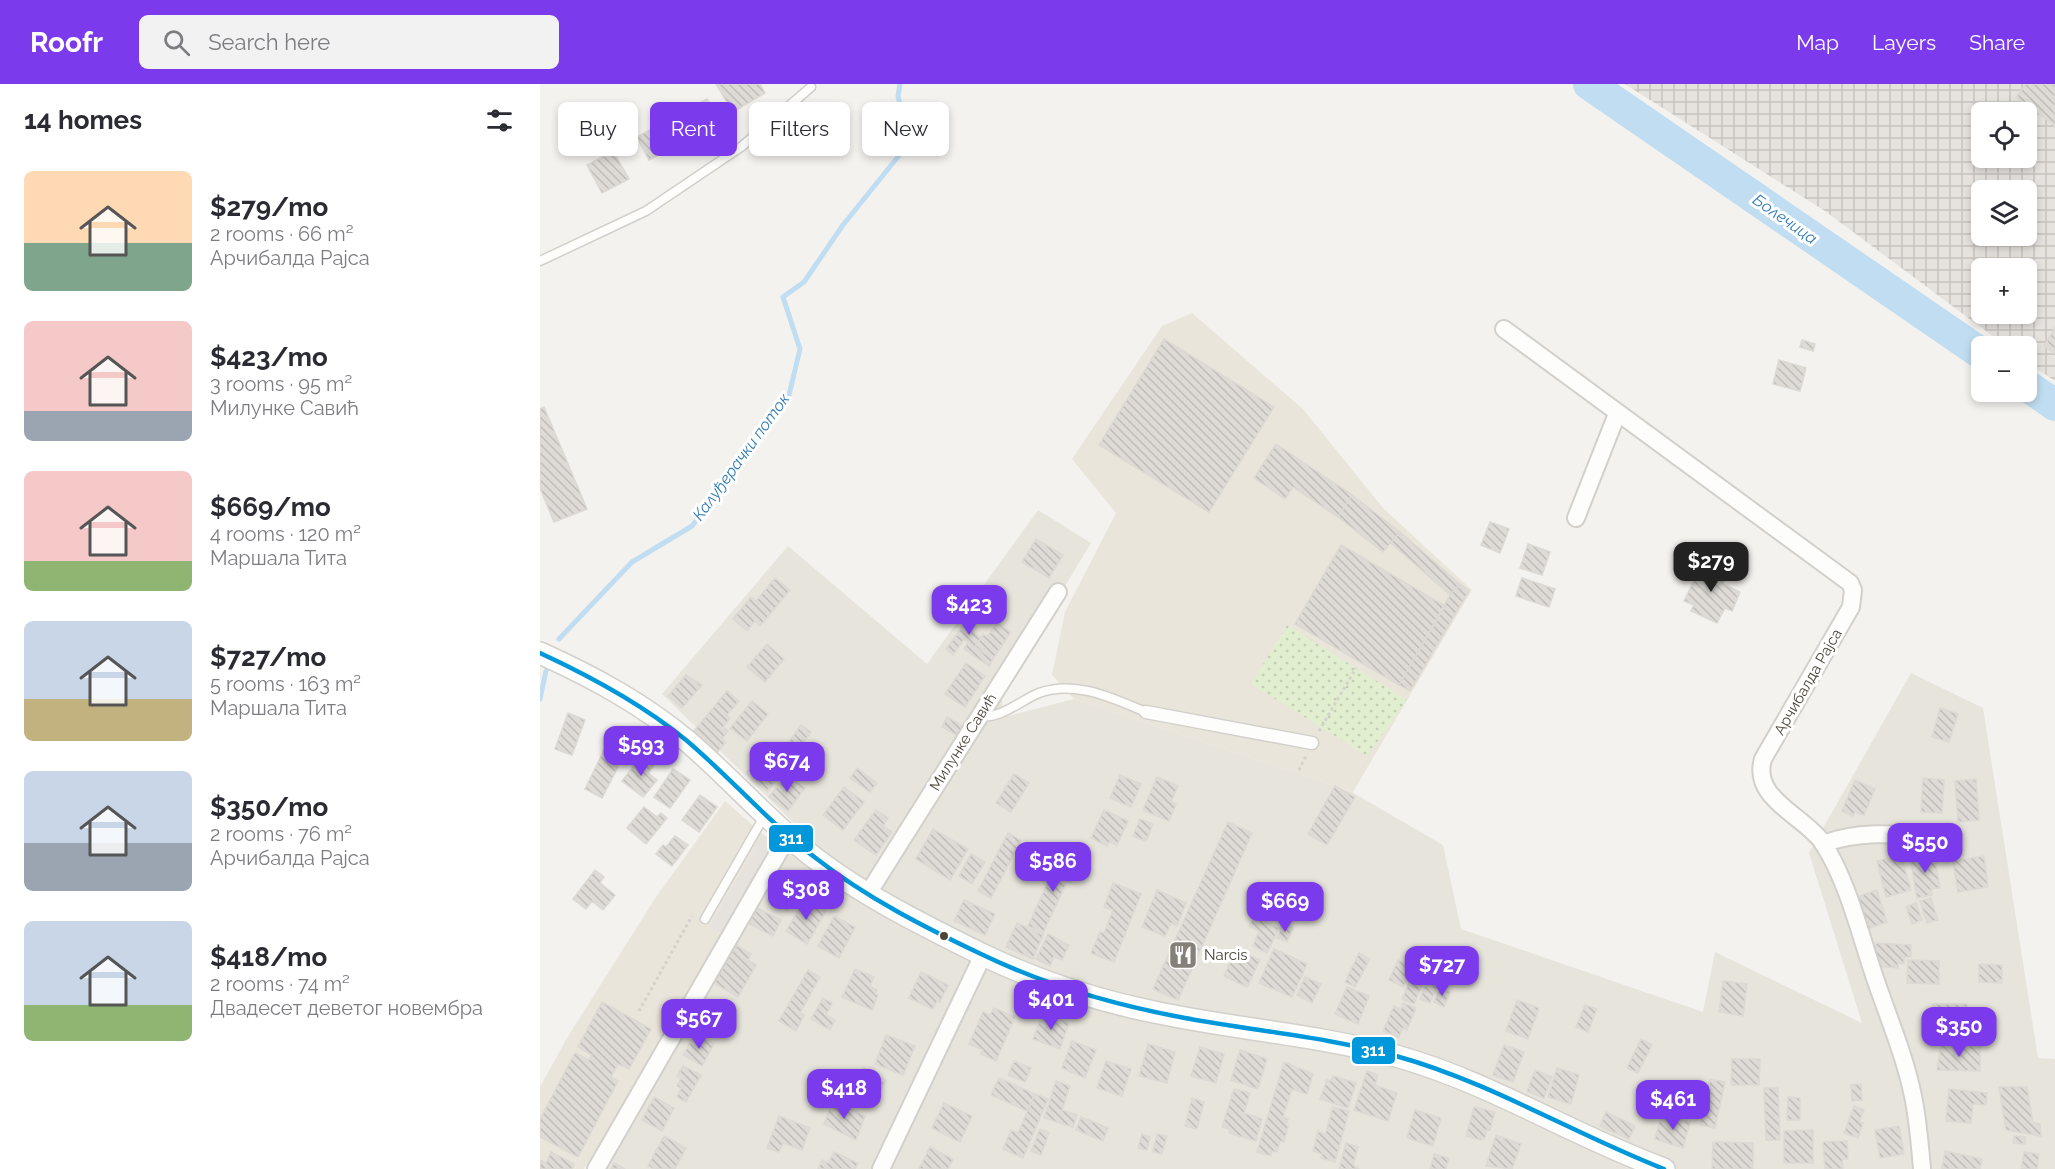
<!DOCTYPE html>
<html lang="en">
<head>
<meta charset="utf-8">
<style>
	body { margin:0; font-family:Raleway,sans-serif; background:#f2f2f3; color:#2b2b33; height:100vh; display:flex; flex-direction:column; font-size:22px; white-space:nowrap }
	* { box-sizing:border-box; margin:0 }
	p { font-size:20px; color:#7c7c81 }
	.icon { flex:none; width:33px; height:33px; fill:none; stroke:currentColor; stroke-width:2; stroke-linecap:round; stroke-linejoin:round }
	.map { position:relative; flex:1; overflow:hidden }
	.sheet { display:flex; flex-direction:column; background:#fff; width:540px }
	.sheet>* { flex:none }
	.guide { position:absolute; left:18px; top:18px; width:570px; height:54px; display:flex; gap:12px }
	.tools { position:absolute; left:1431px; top:18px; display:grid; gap:12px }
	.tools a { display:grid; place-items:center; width:66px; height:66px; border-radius:9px; background:#fff; box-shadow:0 3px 9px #0003; font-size:30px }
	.price { position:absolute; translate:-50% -51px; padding:0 14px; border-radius:12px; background:#7c3aed; color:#fff; font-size:20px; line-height:39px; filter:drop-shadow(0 2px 3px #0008) }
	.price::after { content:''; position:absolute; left:50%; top:36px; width:18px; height:14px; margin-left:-9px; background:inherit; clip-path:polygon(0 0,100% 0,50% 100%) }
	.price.on { background:#222; color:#fff }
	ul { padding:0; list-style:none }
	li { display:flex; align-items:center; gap:18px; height:150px; padding:0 24px }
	li span { display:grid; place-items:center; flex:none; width:168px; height:120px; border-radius:9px; color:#555 }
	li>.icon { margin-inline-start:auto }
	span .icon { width:72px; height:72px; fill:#fffc; stroke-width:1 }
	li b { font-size:26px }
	h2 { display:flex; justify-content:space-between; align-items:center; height:72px; padding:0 24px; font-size:26px }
	.tag { padding:0 21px; border-radius:9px; background:#fff; box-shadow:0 3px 9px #0003; font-size:21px; line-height:54px }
	.tag.on { background:#7c3aed; color:#fff }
	header { display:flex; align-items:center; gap:36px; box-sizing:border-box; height:84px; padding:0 30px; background:#7c3aed; color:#fff }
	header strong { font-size:28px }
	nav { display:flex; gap:33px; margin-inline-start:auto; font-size:21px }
	.search { width:420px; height:54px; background:#f2f2f3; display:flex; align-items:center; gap:15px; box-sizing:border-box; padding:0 21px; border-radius:9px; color:#7c7c81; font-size:22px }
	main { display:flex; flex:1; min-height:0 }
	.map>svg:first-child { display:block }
	.residential { fill:#e7e4dc }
	.industrial { fill:url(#industrial-grid); fill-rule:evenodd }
	.education { fill:#eae5da }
	.grass { fill:url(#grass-dots) }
	.parking { fill:#e6e3df }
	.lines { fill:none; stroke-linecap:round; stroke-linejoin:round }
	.stream { stroke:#c0ddf1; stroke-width:5 }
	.river { stroke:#c0ddf1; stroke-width:32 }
	.building { fill:url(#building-back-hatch); stroke:#dcd9d4; stroke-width:1.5 }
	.service-casing { stroke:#d2d0cb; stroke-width:11 }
	.pedestrian-casing { stroke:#d2d0cb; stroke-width:15 }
	.minor-casing { stroke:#d2d0cb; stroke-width:20 }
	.tertiary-casing { stroke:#d2d0cb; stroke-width:24 }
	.path { stroke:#d3d2cc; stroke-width:3; stroke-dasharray:3 3; stroke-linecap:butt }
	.service { stroke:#fdfdfc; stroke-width:8 }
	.pedestrian { stroke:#fdfdfc; stroke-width:12 }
	.minor { stroke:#fdfdfc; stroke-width:16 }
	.tertiary { stroke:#fdfdfc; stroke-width:21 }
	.bus-1-casing { stroke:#fff; stroke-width:9 }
	.bus-1 { stroke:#0098da; stroke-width:4.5 }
	.bus-dot { fill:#4b4439; stroke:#fff; stroke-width:2 }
	.labels { text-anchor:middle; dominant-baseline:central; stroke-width:6; stroke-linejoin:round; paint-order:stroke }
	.street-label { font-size:15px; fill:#4b4439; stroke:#fff }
	.poi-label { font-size:15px; fill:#4b4439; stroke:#fff; text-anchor:start }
	.water-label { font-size:16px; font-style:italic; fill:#2e7ab2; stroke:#fff }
	.line-badge { stroke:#fff; stroke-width:2 }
	.badge-label { font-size:16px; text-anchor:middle; font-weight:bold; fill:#fff }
</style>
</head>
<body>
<header>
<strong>Roofr</strong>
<div class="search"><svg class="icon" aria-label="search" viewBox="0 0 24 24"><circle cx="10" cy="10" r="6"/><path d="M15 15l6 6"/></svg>Search here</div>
<nav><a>Map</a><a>Layers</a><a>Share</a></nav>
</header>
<main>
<section class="sheet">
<h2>14 homes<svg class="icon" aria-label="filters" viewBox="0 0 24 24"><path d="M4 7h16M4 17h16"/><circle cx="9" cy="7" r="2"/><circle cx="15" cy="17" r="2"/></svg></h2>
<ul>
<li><span style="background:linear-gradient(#ffd9b3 60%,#7fa58c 0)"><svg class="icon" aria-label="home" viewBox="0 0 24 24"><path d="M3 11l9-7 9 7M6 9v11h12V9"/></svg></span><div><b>$279/mo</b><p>2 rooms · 66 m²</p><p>Арчибалда Рајса</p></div></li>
<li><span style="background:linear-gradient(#f6c9c9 75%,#9aa5b1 0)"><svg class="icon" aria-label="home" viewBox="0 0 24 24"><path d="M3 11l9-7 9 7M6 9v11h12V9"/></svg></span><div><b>$423/mo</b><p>3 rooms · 95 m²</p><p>Милунке Савић</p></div></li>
<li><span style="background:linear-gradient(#f6c9c9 75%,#8fb573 0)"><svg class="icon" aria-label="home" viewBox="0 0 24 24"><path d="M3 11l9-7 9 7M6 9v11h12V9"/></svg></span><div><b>$669/mo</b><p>4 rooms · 120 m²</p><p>Маршала Тита</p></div></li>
<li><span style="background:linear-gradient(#c9d6e8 65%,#c2b280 0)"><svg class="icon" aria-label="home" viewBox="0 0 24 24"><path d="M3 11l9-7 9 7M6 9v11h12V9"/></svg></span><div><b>$727/mo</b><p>5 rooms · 163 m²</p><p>Маршала Тита</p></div></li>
<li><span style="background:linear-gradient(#c9d6e8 60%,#9aa5b1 0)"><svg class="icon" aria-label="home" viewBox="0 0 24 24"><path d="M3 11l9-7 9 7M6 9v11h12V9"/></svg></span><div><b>$350/mo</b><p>2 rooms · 76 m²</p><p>Арчибалда Рајса</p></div></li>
<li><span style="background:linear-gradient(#c9d6e8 70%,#8fb573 0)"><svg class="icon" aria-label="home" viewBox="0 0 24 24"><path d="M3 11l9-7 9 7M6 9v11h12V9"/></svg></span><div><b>$418/mo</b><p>2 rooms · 74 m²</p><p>Двадесет деветог новембра</p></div></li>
</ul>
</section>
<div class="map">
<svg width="1515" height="1085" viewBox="0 0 1515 1085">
	<defs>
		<pattern id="industrial-grid" width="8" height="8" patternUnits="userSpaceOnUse" patternTransform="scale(1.5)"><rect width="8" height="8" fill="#e6e2de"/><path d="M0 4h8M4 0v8" fill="none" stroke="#c7c3bf"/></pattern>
		<pattern id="grass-dots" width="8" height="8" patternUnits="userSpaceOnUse" patternTransform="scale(1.5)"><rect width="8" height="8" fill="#e1eecf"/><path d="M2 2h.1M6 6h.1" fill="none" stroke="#c3cdb2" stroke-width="1.8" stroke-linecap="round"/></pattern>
		<pattern id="building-back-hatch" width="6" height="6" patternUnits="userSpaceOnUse" patternTransform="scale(1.5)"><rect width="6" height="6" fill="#dedbd6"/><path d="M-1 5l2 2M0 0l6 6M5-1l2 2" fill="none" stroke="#c0bdb8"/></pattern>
	</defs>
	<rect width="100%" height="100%" fill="#f4f2ee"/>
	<path class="residential" d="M498 426 551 459 461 608 464 633 534 615 810 707 903 761 921 845 1163 928 1175 868 1322 939 1269 769 1371 589 1443 624 1498 974 1515 975V1085H52L258 743 122 610 248 462 387 580Z"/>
	<path class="industrial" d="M1085 0H1515V297L1487 278 1486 262H1466L1285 127ZM1442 28H1486V74H1442ZM1442 106H1486V152H1442ZM1442 184H1486V230H1442Z"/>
	<path class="education" d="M652 229 763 325 843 424 932 506 813 708 534 615 512 591 525 528 576 429 532 375 622 242Z
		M185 717 234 760 157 898 44 1085H0V1003L27 954 114 816Z"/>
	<path class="grass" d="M747 541 867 616 827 672 711 600Z"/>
	<path class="parking" d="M223 750 234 760 182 851 170 842Z"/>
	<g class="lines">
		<path class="stream" d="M19 555 92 478 152 442 249 311 260 265 243 213 264 198 303 141 369 59 358 12 360 0
			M0 615 6 587"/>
		<path class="river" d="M1049 0 1442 270
			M1486 301 1515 321"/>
	</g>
	<path class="building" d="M176 0H220L225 9 193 28Z
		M1486 0H1515V42L1476 13Z
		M167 15 177 32 150 46 140 29Z
		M82 37 91 53 76 60 68 45Z
		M119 41 131 65 109 76 97 53Z
		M73 67 89 95 62 109 47 81Z
		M1515 244V269L1504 262Z
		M624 255 734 323 669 428 559 361Z
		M1262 256 1275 260 1273 267 1260 263Z
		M1239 276 1266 284 1260 307 1233 300Z
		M4 323 47 425 14 438 0 404V325Z
		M736 360 812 411 798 433 753 403 745 415 714 394Z
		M812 411 860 448 843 468 798 433Z
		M950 438 969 445 960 469 941 461Z
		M860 448 920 500 910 511 851 459Z
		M496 455 523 471 509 494 482 478Z
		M988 460 1010 468 1002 491 980 484Z
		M801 461 905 522 859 601 755 540Z
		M1164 476 1188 488 1183 500 1200 508 1192 527 1185 524 1177 539 1151 527 1154 521 1144 517Z
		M235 494 250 506 220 542 215 537 207 547 193 535 211 513 216 517Z
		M982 494 1015 505 1009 523 976 512Z
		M920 500 929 507 870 607 859 601 910 511Z
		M457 539 471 548 453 575 435 563 443 550 447 553Z
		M423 541 441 554 435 563 417 550Z
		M417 550 424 555 413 571 406 565Z
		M428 558 453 575 449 582 424 565Z
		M227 560 244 575 225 598 207 583Z
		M426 579 445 592 425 623 405 610Z
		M146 591 162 601 142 624 128 612Z
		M187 607 199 617 187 631 190 634 183 643 188 647 182 655 186 658 173 673 149 653Z
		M212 617 228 630 207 657 190 644Z
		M1400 624 1418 630 1409 658 1392 653Z
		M28 629 45 636 32 671 15 665Z
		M407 633 426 644 420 653 402 643Z
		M261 641 271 648 250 678 240 670Z
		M69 656 82 662 73 680 78 683 62 714 45 705Z
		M261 669 277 681 271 690 255 679Z
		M102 671 114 681 108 689 117 696 103 713 82 697Z
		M218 675 239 693 227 707 206 689Z
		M317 684 337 699 330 708 310 694Z
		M133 685 150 696 130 724 114 713Z
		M247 690 265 704 248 727 229 713Z
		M474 690 489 699 471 728 456 719Z
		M580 691 601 700 591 723 570 714Z
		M617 693 638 702 631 718 636 720 629 737 603 726Z
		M1383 694 1404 696 1402 729 1381 728Z
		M1436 695 1439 736 1418 738 1415 697Z
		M1315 696 1335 705 1324 731 1315 728 1313 732 1302 727Z
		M795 702 815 713 787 761 768 750Z
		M304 703 324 718 303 746 283 731Z
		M160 711 177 723 159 748 142 736Z
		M104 723 117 733 121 729 127 734 106 760 87 744Z
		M336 726 348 734 343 742 352 748 336 771 314 756Z
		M564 726 588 737 577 761 569 758 567 762 551 754Z
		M600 735 613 740 606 757 593 752Z
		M688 738 712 749 651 887 626 876Z
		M393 745 428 765 410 796 376 775Z
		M468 749 481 756 451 814 438 807Z
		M135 752 148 761 132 782 116 770 123 761 126 763Z
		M1394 769 1400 804 1391 805 1392 811 1377 814 1370 773Z
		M431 770 445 778 432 800 419 792Z
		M1361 771 1371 806 1346 813 1337 777Z
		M520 772 540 781 531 799 527 798 503 849 488 842Z
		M1444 772 1448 803 1418 808 1413 777Z
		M55 786 64 793 60 799 75 811 63 826 52 817 46 825 33 815Z
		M243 792 261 803 247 826 228 815Z
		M573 799 601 810 574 878 551 869 560 848 564 849 573 826 564 823Z
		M617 806 646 819 637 842 631 839 625 852 602 843Z
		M1337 806 1347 838 1327 845 1317 813Z
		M1391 814 1398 836 1387 839 1380 817Z
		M265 815 286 827 267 860 246 847Z
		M424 816 455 830 445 851 414 837Z
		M1376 819 1382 836 1372 840 1366 823Z
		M217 824 241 836 233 852 209 840Z
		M294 832 315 843 299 874 278 862Z
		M714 832 739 844 727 869 713 862 719 847 709 842Z
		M477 839 503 851 493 875 466 863Z
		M743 839 753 843 747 858 737 854Z
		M508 850 529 861 522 876 514 873 510 882 496 875Z
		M1336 859 1371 861V873H1364V880L1358 879V884L1335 882Z
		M196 861 211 870 208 876 216 881 198 913 174 899Z
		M734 865 767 880 752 913 719 899Z
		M696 866 720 876 707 903 684 892Z
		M819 869 830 875 815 903 805 898Z
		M626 876 651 887 638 916 613 905Z
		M858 876 873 883 863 903 849 896Z
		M1368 876 1399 877V900L1367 899Z
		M877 880 889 885 874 920 862 915Z
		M1439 880 1462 881V899L1439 898Z
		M315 885 334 893 330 902 337 906 335 910 338 911 332 926 302 913Z
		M268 886 280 893 260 929 264 931 256 947 239 937Z
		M381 888 408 901 400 918 397 917 393 925 369 914Z
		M890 891 900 895 890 919 880 915Z
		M765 893 781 900 772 919 757 911Z
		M1183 897 1207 900 1203 932 1179 928Z
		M807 903 829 912 818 940 795 930Z
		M900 904 910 908 904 923 894 918Z
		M283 914 292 919 286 931 295 936 290 946 271 935Z
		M977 916 999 924 988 955 966 947Z
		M62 918 111 945 89 985 78 980 71 993 78 997 38 1073 0 1053V1035L35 969 49 976 52 971 38 963Z
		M863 919 876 924 867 946 863 944 859 953 843 947 854 922 861 925Z
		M1393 920H1427V944H1393Z
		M1045 921 1057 925 1048 948 1036 943Z
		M454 924 475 933 456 977 441 970 443 966 429 960 443 928 450 931Z
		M503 929 529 939 520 965 493 955Z
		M155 949 174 960 162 982 143 971Z
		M346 951 375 962 363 991 335 980Z
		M1101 955 1112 961 1098 989 1087 984Z
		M532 957 556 966 545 994 522 984Z
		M608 960 635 968 627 999 599 992Z
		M964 961 984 968 973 998 953 991Z
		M1401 961 1440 962V987L1397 986Z
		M660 963 684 970 676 999 651 992Z
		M700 966 727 975 718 1005 691 996Z
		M1192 975H1220L1219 1001H1191Z
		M474 977 491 984 485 998 468 991Z
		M566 977 591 985 582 1012 557 1004Z
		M744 978 773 990 767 1010 752 1005 743 1033 748 1035 746 1041 748 1042 744 1058 740 1057 737 1068 732 1067 731 1072 717 1068Z
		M143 982 161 991 146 1018 137 1013 141 1005 137 1002 141 994 137 992Z
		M324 984 346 996 333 1021 311 1009Z
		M1017 984 1039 991 1031 1020 1008 1013Z
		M995 986 1012 993 1004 1014 987 1007Z
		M827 987 838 991 835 1001 857 1009 848 1037 814 1026Z
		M793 992 816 999 808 1024 780 1015 787 996 791 997Z
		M459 994 495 1010 487 1027 451 1011Z
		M1170 995 1185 998 1175 1044 1160 1041Z
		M516 997 530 1002 522 1026 537 1031 533 1043 504 1034Z
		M1321 1000 1322 1016 1312 1017 1311 1001Z
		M1459 1003H1487L1493 1039 1500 1040 1501 1052 1466 1046Z
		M1224 1004H1238L1240 1056H1226Z
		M694 1005 710 1009 704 1029 722 1035 716 1057 689 1049 690 1045 682 1043Z
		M1409 1005 1447 1009 1446 1021 1433 1020 1431 1039 1406 1037Z
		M495 1010 508 1015 483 1074 463 1065 471 1046 478 1049Z
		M114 1013 134 1024 122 1047 102 1036Z
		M1248 1013 1260 1014V1036H1247Z
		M652 1014 664 1018 657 1045 645 1042Z
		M293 1016 325 1032 316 1056 284 1040Z
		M404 1019 432 1032 420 1058 392 1044Z
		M1314 1022 1324 1026 1319 1038 1323 1039 1318 1054 1304 1049Z
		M793 1023 809 1027 795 1078 781 1074 782 1070 773 1067 778 1047 785 1051Z
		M934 1023 955 1028 950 1046 947 1045 945 1054 941 1056 926 1052Z
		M875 1026 901 1034 893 1062 867 1054Z
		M1066 1028 1095 1042 1089 1055 1060 1042Z
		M1122 1030 1150 1038 1143 1064 1115 1055Z
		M239 1032 270 1044 262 1066 243 1059 239 1068 227 1064Z
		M541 1033 568 1044 563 1057 536 1046Z
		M1359 1042 1364 1070 1340 1074 1335 1046Z
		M500 1045 509 1049 501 1071 491 1067Z
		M1273 1046V1079H1244V1047Z
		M602 1050 610 1053 607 1066 598 1064Z
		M617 1050 627 1052 622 1070 613 1068Z
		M956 1051 981 1060 972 1085 946 1082Z
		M124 1052 146 1064 135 1085H114L108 1082Z
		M1474 1052 1485 1053V1060L1473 1059Z
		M1307 1057 1308 1075H1302L1303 1085H1285L1283 1058Z
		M1173 1058 1213 1059V1085H1172Z
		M806 1059 818 1063 813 1081 819 1085H799Z
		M390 1063 413 1075 408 1085H379Z
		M1405 1067 1442 1075 1440 1085H1402Z
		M11 1068 34 1080 32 1085H0V1076L6 1079Z
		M294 1068 318 1079 315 1085H278L282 1076 288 1079Z
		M1484 1068 1499 1070 1497 1085H1481Z
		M894 1070 909 1074 906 1085H890Z
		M74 1079 85 1085H71Z"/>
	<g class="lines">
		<g class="service-casing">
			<path id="service" d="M0 177 106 127 201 63 271 3
				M439 632C460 636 481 616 499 609 536 596 572 614 606 628
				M165 835 225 731"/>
		</g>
		<g class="pedestrian-casing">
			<path id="pedestrian" d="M606 628 772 659"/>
		</g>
		<g class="minor-casing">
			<path id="minor" d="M964 245 1310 499 1313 506 1311 523 1223 675C1211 715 1265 732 1283 759 1306 795 1318 842 1331 882 1345 926 1364 968 1373 1012 1378 1036 1380 1061 1382 1085
				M1036 434 1077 330
				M1283 760C1322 745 1363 751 1404 754
				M329 808 518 508
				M56 1085 248 752
				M341 1085 443 871"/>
		</g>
		<g class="tertiary-casing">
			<path id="tertiary" d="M0 569C53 593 101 619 146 656 191 694 229 739 276 775 324 812 387 843 441 870 495 896 555 916 614 928 694 945 777 951 856 972 950 998 1033 1052 1124 1085"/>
		</g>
		<path class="path" d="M779 647 816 584
			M759 686 766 672
			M99 927 152 832"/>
		<use href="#service" class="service"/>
		<use href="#pedestrian" class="pedestrian"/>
		<use href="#minor" class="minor"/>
		<use href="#tertiary" class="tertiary"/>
		<g class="bus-1-casing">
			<path id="bus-1" d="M0 569C52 593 102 620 146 656 191 694 230 740 277 775 327 814 384 843 441 870 505 901 574 921 645 934 715 947 787 953 856 972 950 998 1034 1050 1124 1085"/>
		</g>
		<use href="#bus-1" class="bus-1"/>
	</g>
	<defs>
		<g id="restaurant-square" transform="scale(1.5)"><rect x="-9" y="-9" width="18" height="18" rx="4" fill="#868178" stroke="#fff"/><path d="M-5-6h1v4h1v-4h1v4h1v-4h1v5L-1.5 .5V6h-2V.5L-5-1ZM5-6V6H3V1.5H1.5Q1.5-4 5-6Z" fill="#fff"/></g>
	</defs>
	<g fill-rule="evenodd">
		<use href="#restaurant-square" x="643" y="871"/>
	</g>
	<circle class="bus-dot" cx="404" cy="852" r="5"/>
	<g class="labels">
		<g class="street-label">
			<text transform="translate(1268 598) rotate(-60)">Арчибалда Рајса</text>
			<text transform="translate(423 658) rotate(-58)">Милунке Савић</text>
		</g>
		<g class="poi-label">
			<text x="664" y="871">Narcis</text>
		</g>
		<g class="water-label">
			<text transform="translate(1245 135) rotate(35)">Болечица</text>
			<text transform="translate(201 373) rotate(-54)">Калуђерачки поток</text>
		</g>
	</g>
	<g class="line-badge">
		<rect x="228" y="740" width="46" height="29" rx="6" fill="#0098da"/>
		<rect x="811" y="952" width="45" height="29" rx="6" fill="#0098da"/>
	</g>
	<g class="badge-label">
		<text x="251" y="760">311</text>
		<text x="833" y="972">311</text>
	</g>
</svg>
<div class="tools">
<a><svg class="icon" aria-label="locate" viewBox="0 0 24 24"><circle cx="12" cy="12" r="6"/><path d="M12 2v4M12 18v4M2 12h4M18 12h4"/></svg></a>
<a><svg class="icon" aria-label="layers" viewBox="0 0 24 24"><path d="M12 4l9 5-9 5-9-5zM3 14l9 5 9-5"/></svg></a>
<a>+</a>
<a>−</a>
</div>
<b class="price on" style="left:1171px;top:509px">$279</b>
<b class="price" style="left:429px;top:552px">$423</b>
<b class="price" style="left:101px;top:693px">$593</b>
<b class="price" style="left:247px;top:709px">$674</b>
<b class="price" style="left:1385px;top:790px">$550</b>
<b class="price" style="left:513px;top:809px">$586</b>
<b class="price" style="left:266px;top:837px">$308</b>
<b class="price" style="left:745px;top:849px">$669</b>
<b class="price" style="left:902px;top:913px">$727</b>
<b class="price" style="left:511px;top:947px">$401</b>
<b class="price" style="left:159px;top:966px">$567</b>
<b class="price" style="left:1419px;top:974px">$350</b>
<b class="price" style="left:304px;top:1036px">$418</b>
<b class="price" style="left:1133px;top:1047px">$461</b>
<div class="guide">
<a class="tag">Buy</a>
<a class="tag on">Rent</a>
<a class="tag">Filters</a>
<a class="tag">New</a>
</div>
</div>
</main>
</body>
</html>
